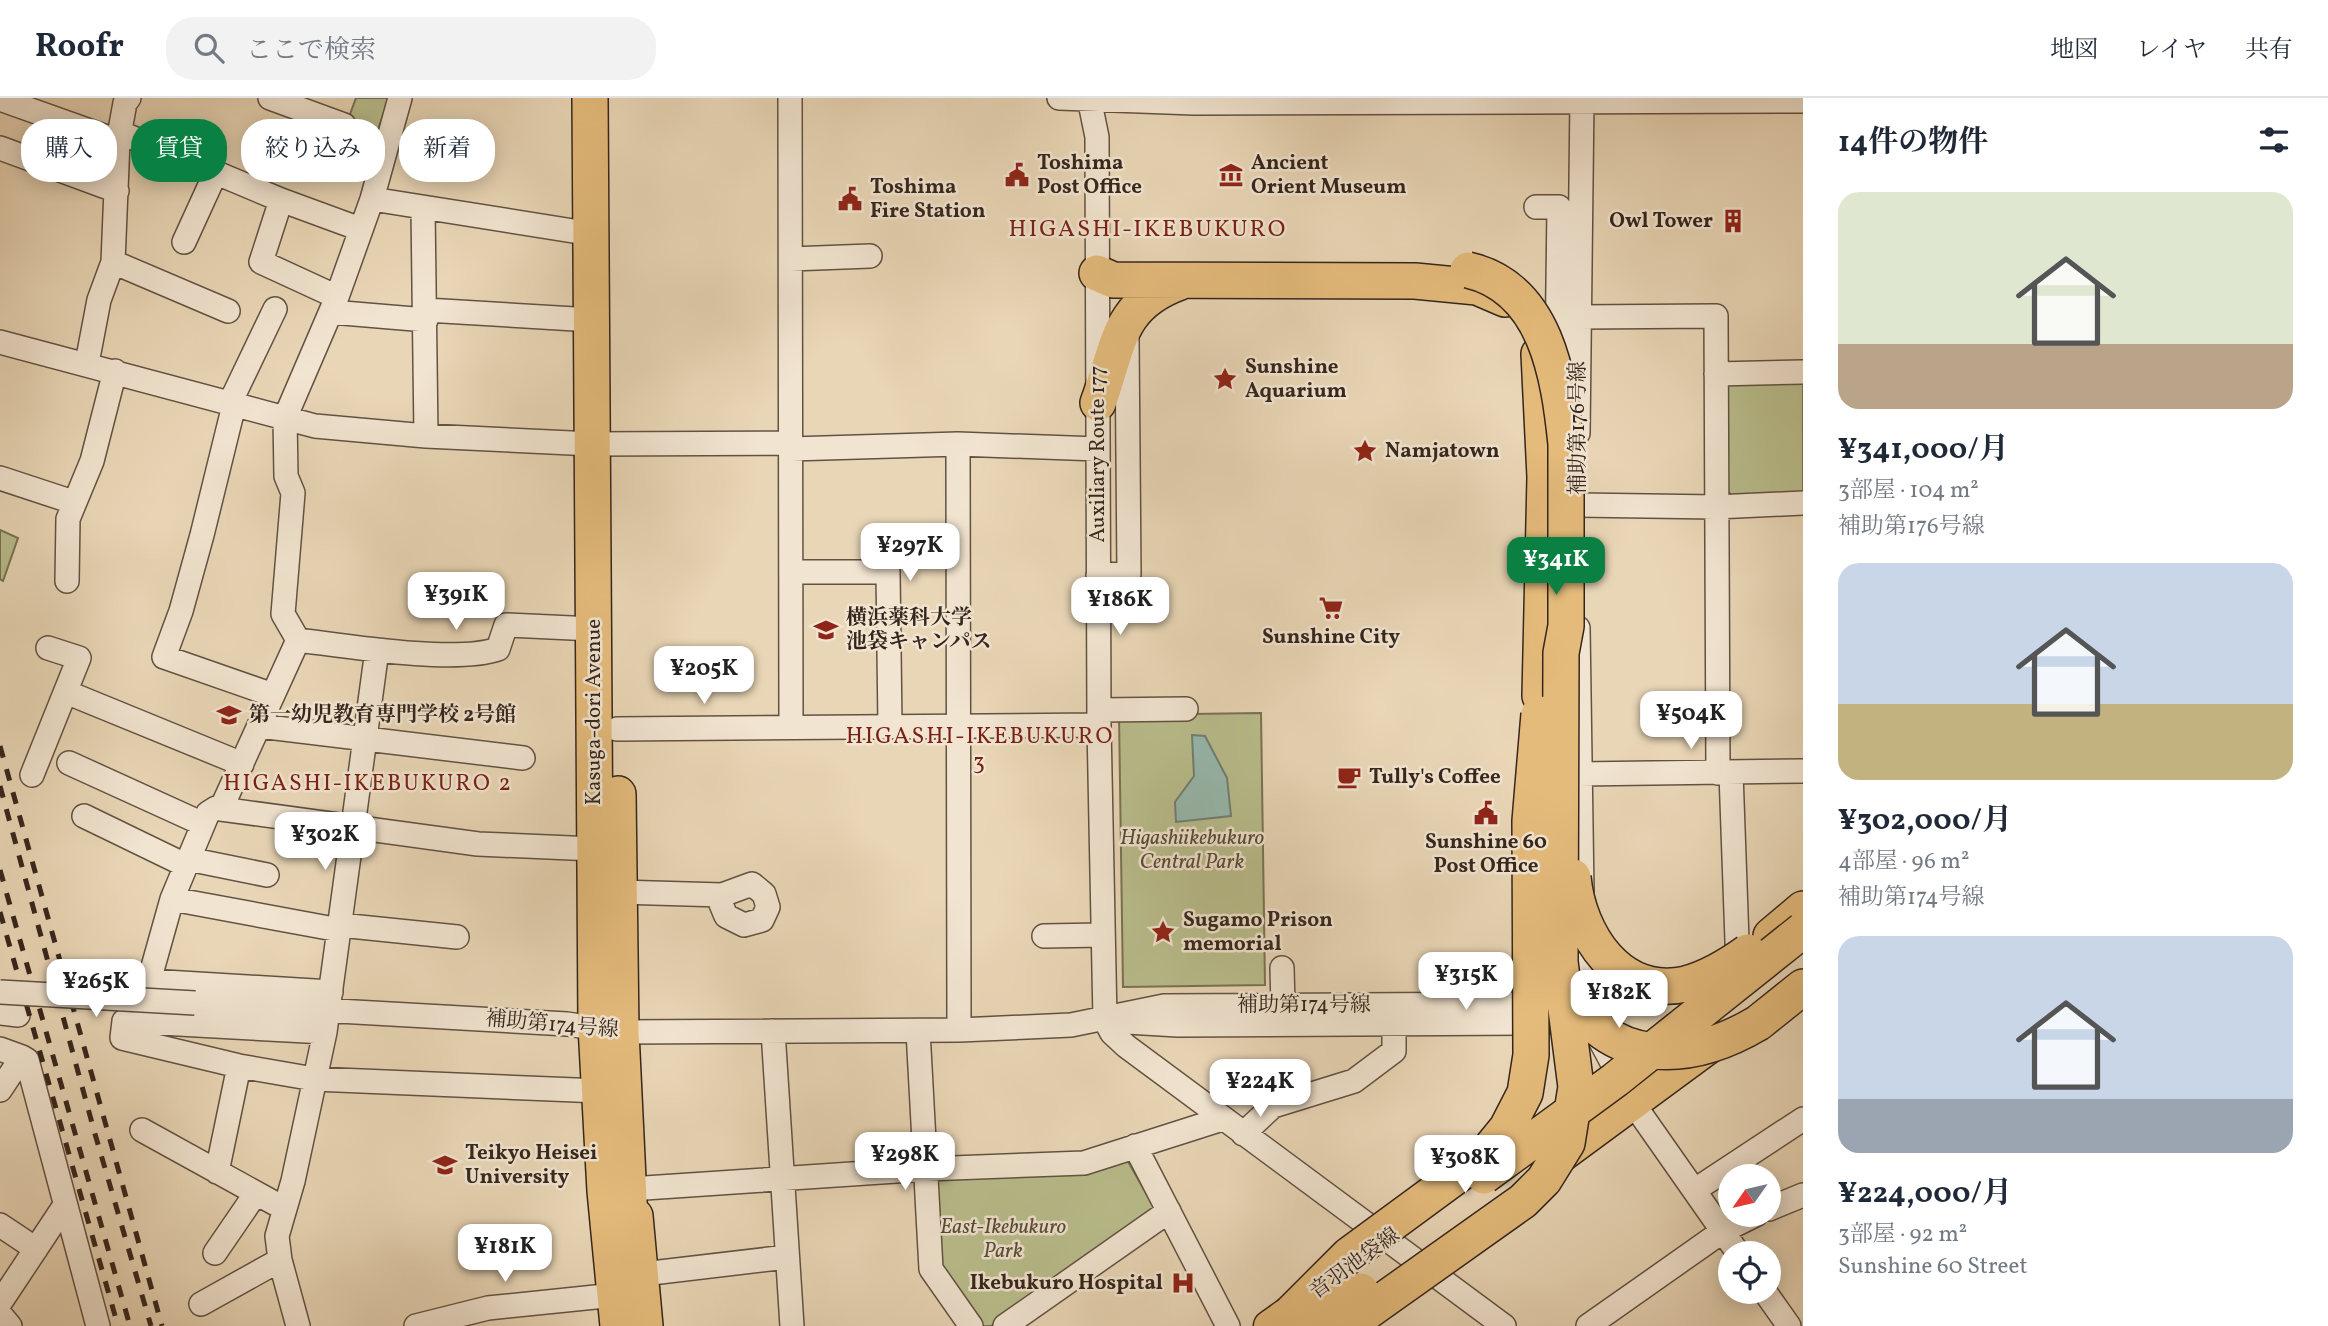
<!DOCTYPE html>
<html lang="ja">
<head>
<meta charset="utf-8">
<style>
	body { margin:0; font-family:Vollkorn,"Noto Serif JP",serif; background:#f2f2f3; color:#1f2937; height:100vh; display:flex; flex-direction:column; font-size:26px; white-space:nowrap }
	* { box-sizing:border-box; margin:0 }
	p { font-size:23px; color:#747a83 }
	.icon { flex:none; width:38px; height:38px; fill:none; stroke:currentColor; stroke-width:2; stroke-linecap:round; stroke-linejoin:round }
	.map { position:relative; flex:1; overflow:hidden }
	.side { display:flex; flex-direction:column; background:#fff; width:525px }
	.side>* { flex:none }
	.guide { position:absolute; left:21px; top:21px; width:665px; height:63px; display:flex; gap:14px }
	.needle { width:46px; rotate:236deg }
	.buttons { position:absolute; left:1718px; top:1066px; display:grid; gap:14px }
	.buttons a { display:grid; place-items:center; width:63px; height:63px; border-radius:50%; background:#fff; box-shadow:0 4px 18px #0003; font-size:35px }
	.price { position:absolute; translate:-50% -60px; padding:0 16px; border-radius:14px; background:#fff; color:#222; font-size:23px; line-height:46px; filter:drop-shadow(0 2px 4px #0008) }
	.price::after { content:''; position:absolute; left:50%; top:42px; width:21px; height:16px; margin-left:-10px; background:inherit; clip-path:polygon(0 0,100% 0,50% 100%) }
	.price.on { background:#0b8043; color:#fff }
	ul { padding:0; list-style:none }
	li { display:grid; align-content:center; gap:14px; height:371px; padding:0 35px }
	li span { display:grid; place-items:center; height:217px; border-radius:21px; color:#555 }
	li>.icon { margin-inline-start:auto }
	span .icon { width:126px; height:126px; fill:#fffc; stroke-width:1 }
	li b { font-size:30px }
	h2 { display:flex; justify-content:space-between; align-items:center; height:84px; padding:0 35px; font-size:30px }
	.pill { padding:0 24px; border-radius:28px; background:#fff; box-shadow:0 4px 18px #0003; font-size:24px; line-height:63px }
	.pill.on { background:#0b8043; color:#fff }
	header { display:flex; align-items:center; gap:42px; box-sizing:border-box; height:98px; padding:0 35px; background:#fff; border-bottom:2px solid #e0e1e3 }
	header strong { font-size:33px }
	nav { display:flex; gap:38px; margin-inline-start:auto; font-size:24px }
	.search { width:490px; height:63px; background:#f2f2f3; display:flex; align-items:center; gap:18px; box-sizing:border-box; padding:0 24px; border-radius:28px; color:#747a83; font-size:26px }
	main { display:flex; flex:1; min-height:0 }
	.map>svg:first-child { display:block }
	.green { fill:#b9bd8c; stroke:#777254; stroke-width:2 }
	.water { fill:#97b9ae; stroke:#707e74; stroke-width:2 }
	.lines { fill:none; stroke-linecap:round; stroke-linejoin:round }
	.minor-casing { stroke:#625243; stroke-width:26 }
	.major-casing { stroke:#35261d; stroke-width:33 }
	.highway-casing { stroke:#35261d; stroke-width:38 }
	.minor { stroke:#f1e4d0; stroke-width:23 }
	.major { stroke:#e4bb7b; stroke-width:30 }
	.highway { stroke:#e4bb7b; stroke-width:35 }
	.rail { stroke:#35261d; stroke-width:5; stroke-dasharray:12 12; stroke-linecap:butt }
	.minor-bridge-casing { stroke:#625243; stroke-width:26; stroke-linecap:butt }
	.highway-bridge-casing { stroke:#35261d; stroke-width:38; stroke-linecap:butt }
	.minor-bridge { stroke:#f1e4d0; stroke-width:23 }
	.highway-bridge { stroke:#e4bb7b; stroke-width:35 }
	.labels { text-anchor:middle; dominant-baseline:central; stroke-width:5; stroke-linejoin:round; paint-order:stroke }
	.poi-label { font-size:21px; font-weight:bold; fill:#35261d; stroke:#f1e4d0; text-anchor:start }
	.street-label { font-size:21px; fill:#35261d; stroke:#f1e4d0 }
	.park-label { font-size:21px; font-style:italic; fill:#564c39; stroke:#f1e4d0 }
	.neighbourhood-label { font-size:23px; letter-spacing:2px; fill:#7a1f14; stroke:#f1e4d0 }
	.quarter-label { font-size:24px; letter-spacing:2px; fill:#7a1f14; stroke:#f1e4d0 }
</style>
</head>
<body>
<header>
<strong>Roofr</strong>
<div class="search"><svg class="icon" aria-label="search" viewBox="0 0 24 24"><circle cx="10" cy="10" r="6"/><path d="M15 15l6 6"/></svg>ここで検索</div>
<nav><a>地図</a><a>レイヤ</a><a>共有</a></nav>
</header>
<main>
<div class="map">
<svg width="1803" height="1228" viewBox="0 0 1803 1228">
	<rect width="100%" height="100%" fill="#e9d6b6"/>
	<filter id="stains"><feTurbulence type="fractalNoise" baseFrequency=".00286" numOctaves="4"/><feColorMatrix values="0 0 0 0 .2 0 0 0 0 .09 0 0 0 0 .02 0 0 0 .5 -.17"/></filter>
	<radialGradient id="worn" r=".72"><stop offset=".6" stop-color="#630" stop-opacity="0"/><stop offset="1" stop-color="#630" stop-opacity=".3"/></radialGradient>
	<path class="green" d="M356 0H389L364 72 333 62Z
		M1803 281V398L1734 399 1725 391V291L1734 282Z
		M0 432 18 440 3 483 0 481Z
		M1261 615 1265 887 1123 889 1119 617Z
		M1126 1060 1155 1111 991 1228H981L939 1168 935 1079Z"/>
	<path class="water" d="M1192 637 1205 638 1227 680 1231 718 1176 724 1175 704 1194 678Z"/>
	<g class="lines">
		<g class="minor-casing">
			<path id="minor" d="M270 0 344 27
				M790 0 791 629
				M1059 0 1194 5 1803 3
				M1089 0 1097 39 1099 627 1105 922 1112 935 1126 948 1504 1228
				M0 1 118 43
				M119 34 281 102 360 131
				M0 50 117 93
				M372 101 592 136
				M281 102 261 164 337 199
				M1536 109H1559L1557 261
				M423 111 426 338
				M184 144 216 74
				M791 161 870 158
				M113 164 228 213
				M426 212 592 222
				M331 214 426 222
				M1579 219 1716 218 1718 675
				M0 244 315 328 426 338 592 346 791 345
				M87 265 99 202 113 164 118 43 125 5 129 0
				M1716 276 1803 274
				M230 305 275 211
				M234 307 202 437 181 513 164 559 273 597
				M1578 335 1582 0
				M958 346 959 932
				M791 351 958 346 1098 351
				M0 380 73 404
				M1578 407 1716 409 1803 405
				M791 474H888L890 629
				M1098 477 1129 476 1127 241
				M67 483 68 421 92 363 115 273
				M1578 530 1582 794
				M298 542C346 548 455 566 498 551L506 527 593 531
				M377 552 325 934 124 923 122 940 239 968 314 981 600 993
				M66 594 242 666
				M1099 612 1186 611
				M259 628 523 660
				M617 631 1099 627
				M69 665 203 726
				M1731 675 1738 871
				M1579 676 1803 673
				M32 677 79 560 48 550
				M221 711 478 746 594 751
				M84 718 185 767
				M188 761 267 777
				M619 794 722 797 752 786 764 796 768 809 762 822 744 827 726 818 721 806
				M172 801 334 831 340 827 457 839
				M1583 828 1587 913 1599 940 1635 1008 1738 1155
				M1044 838 1102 837
				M1282 870 1283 907
				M331 894 149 883 172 801 208 715 216 710 221 711 298 542 283 516 293 395 286 378 285 320 337 199 372 101 400 0
				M195 905 567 926 621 934 959 932 1071 927 1164 908 1543 906
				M0 915 18 917
				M1127 924 1178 927 1544 925
				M773 933 792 1228
				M918 933 931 1171 971 1228
				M0 951 22 959 0 992
				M22 959 27 962 98 1228
				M142 1032 285 1111
				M1243 1036 1273 1008 1354 983 1394 953V926
				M1135 1048 1228 1228
				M217 1074 239 968
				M630 1091 926 1071 1084 1065 1222 1021
				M1695 1092 1803 1021
				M1769 1111 1803 1097
				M0 1127 36 1151
				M215 1155 256 1095
				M643 1176 787 1159
				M1765 1194 1789 1228
				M0 1205 65 1107
				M201 1206 280 1162
				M0 1216 10 1228
				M298 1228 280 1162 277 1138 293 1083 325 934
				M416 1228 488 1210 605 1198
				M1005 1228 1169 1113
				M1588 1228 1723 1133 1757 1116"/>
		</g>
		<g class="major-casing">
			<path id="major" d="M1552 1066 1715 946
				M1269 1228 1308 1200"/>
		</g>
		<g class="highway-casing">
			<path id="highway" d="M590 0 596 928 605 1093 618 1228
				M1097 175 1113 182 1415 183 1477 189 1505 201
				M1539 256 1545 379 1540 598
				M1098 305C1119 249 1116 207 1180 184
				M618 696 621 934 631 1144
				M1771 838 1803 811
				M1758 925 1803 889
				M635 1118 645 1228"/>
		</g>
		<use href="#minor" class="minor"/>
		<use href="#major" class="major"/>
		<use href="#highway" class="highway"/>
		<path class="rail" d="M0 648 162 1228
			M0 688 95 1036 151 1228
			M0 772 130 1228
			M0 814 118 1228"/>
		<g class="minor-bridge-casing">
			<path id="minor-bridge" d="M0 894 195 905"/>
		</g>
		<g class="highway-bridge-casing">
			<path id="highway-bridge" d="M1573 779C1578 836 1619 901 1686 886 1709 880 1730 867 1748 854
				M1565 889C1608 970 1689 966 1758 925
				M1484 1078 1615 982 1803 832
				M1290 1216 1349 1157 1485 1057 1507 1030 1525 995 1531 957 1530 723 1539 616
				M1312 1228 1361 1193
				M1347 1228 1523 1103 1544 1082 1567 1045 1576 989 1560 864 1561 555 1566 528V346C1559 278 1546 190 1468 172"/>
		</g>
		<use href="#minor-bridge" class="minor-bridge"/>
		<use href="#highway-bridge" class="highway-bridge"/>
	</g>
	<defs>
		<g id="civic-bare" transform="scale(1.89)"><path d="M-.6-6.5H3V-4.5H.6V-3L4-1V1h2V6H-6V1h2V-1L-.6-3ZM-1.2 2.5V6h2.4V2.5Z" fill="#8f2418" stroke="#f1e4d0" stroke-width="2.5" paint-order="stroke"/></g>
		<g id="museum-bare" transform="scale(1.89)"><path d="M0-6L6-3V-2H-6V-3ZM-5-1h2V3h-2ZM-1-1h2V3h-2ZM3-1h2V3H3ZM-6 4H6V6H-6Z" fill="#8f2418" stroke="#f1e4d0" stroke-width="2.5" paint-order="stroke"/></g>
		<g id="building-bare" transform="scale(1.89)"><path d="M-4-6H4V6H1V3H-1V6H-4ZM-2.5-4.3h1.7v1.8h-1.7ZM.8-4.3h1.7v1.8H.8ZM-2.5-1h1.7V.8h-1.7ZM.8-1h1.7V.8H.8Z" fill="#8f2418" stroke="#f1e4d0" stroke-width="2.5" paint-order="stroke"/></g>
		<g id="sight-bare" transform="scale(1.89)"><path d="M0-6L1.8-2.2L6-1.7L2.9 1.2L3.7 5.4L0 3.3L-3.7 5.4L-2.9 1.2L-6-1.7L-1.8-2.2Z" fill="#8f2418" stroke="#f1e4d0" stroke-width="2.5" paint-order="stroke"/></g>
		<g id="supermarket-bare" transform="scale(1.89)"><path d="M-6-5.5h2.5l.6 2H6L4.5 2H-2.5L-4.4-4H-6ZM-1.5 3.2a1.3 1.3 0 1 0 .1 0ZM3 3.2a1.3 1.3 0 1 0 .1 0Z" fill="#8f2418" stroke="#f1e4d0" stroke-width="2.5" paint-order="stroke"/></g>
		<g id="university-bare" transform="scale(1.89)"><path d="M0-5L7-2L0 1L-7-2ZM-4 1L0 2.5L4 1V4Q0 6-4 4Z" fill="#8f2418" stroke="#f1e4d0" stroke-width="2.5" paint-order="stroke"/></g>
		<g id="cafe-bare" transform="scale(1.89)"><path d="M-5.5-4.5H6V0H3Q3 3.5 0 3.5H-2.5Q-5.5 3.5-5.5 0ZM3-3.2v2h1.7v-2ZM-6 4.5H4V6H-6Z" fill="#8f2418" stroke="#f1e4d0" stroke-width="2.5" paint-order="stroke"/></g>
		<g id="hospital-bare" transform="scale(1.89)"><path d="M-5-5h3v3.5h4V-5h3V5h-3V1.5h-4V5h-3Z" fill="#8f2418" stroke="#f1e4d0" stroke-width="2.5" paint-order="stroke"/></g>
	</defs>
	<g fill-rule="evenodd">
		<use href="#civic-bare" x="1017" y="77"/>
		<use href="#museum-bare" x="1231" y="77"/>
		<use href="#civic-bare" x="850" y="101"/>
		<use href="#building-bare" x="1733" y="123"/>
		<use href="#sight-bare" x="1225" y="281"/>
		<use href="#sight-bare" x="1365" y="353"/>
		<use href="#supermarket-bare" x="1331" y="510"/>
		<use href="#university-bare" x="826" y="532"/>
		<use href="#university-bare" x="229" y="617"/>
		<use href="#cafe-bare" x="1349" y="679"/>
		<use href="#civic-bare" x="1486" y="715"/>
		<use href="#sight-bare" x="1163" y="834"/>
		<use href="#university-bare" x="445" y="1067"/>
		<use href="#hospital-bare" x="1183" y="1185"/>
	</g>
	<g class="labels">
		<g class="poi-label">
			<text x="1037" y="65">Toshima<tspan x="1037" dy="24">Post Office</tspan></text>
			<text x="1251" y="65">Ancient<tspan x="1251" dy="24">Orient Museum</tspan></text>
			<text x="870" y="89">Toshima<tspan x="870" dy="24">Fire Station</tspan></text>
			<text x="1713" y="123" text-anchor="end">Owl Tower</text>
			<text x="1245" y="269">Sunshine<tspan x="1245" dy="24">Aquarium</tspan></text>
			<text x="1385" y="353">Namjatown</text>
			<text x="846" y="520">横浜薬科大学<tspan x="846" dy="24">池袋キャンパス</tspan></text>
			<text x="1331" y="539" text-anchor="middle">Sunshine City</text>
			<text x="249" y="617">第一幼児教育専門学校 2号館</text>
			<text x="1369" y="679">Tully's Coffee</text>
			<text x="1486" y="744" text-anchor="middle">Sunshine 60<tspan x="1486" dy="24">Post Office</tspan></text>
			<text x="1183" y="822">Sugamo Prison<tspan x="1183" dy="24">memorial</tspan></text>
			<text x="465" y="1055">Teikyo Heisei<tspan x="465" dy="24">University</tspan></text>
			<text x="1163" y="1185" text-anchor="end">Ikebukuro Hospital</text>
		</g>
		<g class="street-label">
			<text transform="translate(1578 330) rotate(-90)">補助第176号線</text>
			<text transform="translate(1098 356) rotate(-90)">Auxiliary Route 177</text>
			<text transform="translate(594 614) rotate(-90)">Kasuga-dori Avenue</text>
			<text x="1304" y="907">補助第174号線</text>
			<text transform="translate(552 927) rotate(5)">補助第174号線</text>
			<text transform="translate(1355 1166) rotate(-36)">音羽池袋線</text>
		</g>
		<g class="park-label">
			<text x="1192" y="740">Higashiikebukuro<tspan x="1192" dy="24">Central Park</tspan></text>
			<text x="1003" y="1129">East-Ikebukuro<tspan x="1003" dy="24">Park</tspan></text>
		</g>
		<g class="neighbourhood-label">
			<text x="980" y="639">HIGASHI-IKEBUKURO<tspan x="980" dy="26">3</tspan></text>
			<text x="368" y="686">HIGASHI-IKEBUKURO 2</text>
		</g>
		<g class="quarter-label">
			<text x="1148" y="132">HIGASHI-IKEBUKURO</text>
		</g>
	</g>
	<rect width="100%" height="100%" filter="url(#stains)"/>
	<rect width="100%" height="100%" fill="url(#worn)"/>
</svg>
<div class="buttons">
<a><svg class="needle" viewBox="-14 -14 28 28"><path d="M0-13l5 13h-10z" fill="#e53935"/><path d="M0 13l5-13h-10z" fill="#747a83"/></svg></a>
<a><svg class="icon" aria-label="locate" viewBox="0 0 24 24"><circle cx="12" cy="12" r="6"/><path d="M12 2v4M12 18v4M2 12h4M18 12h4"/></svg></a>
</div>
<b class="price" style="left:910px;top:485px">¥297K</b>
<b class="price on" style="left:1556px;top:499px">¥341K</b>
<b class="price" style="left:456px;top:534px">¥391K</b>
<b class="price" style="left:1120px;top:539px">¥186K</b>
<b class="price" style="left:704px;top:608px">¥205K</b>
<b class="price" style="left:1691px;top:653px">¥504K</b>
<b class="price" style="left:325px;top:774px">¥302K</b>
<b class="price" style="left:1466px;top:914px">¥315K</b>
<b class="price" style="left:96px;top:921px">¥265K</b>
<b class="price" style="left:1619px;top:932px">¥182K</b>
<b class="price" style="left:1260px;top:1021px">¥224K</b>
<b class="price" style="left:905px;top:1094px">¥298K</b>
<b class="price" style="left:1465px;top:1097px">¥308K</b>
<b class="price" style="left:505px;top:1186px">¥181K</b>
<div class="guide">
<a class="pill">購入</a>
<a class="pill on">賃貸</a>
<a class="pill">絞り込み</a>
<a class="pill">新着</a>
</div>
</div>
<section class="side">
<h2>14件の物件<svg class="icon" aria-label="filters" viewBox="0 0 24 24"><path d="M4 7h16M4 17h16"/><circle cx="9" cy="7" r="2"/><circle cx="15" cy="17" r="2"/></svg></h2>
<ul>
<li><span style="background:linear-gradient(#dfe7d0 70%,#b9a48a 0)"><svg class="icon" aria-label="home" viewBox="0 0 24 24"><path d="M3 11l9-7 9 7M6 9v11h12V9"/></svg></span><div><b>¥341,000/月</b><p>3部屋 · 104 m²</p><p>補助第176号線</p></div></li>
<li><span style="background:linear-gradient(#c9d6e8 65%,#c2b280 0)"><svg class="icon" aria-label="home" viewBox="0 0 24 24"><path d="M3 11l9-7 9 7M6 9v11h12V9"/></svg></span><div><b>¥302,000/月</b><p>4部屋 · 96 m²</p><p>補助第174号線</p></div></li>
<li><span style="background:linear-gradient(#c9d6e8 75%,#9aa5b1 0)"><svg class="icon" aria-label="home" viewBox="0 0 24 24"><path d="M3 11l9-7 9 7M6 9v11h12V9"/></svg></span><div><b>¥224,000/月</b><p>3部屋 · 92 m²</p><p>Sunshine 60 Street</p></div></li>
</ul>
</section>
</main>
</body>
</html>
